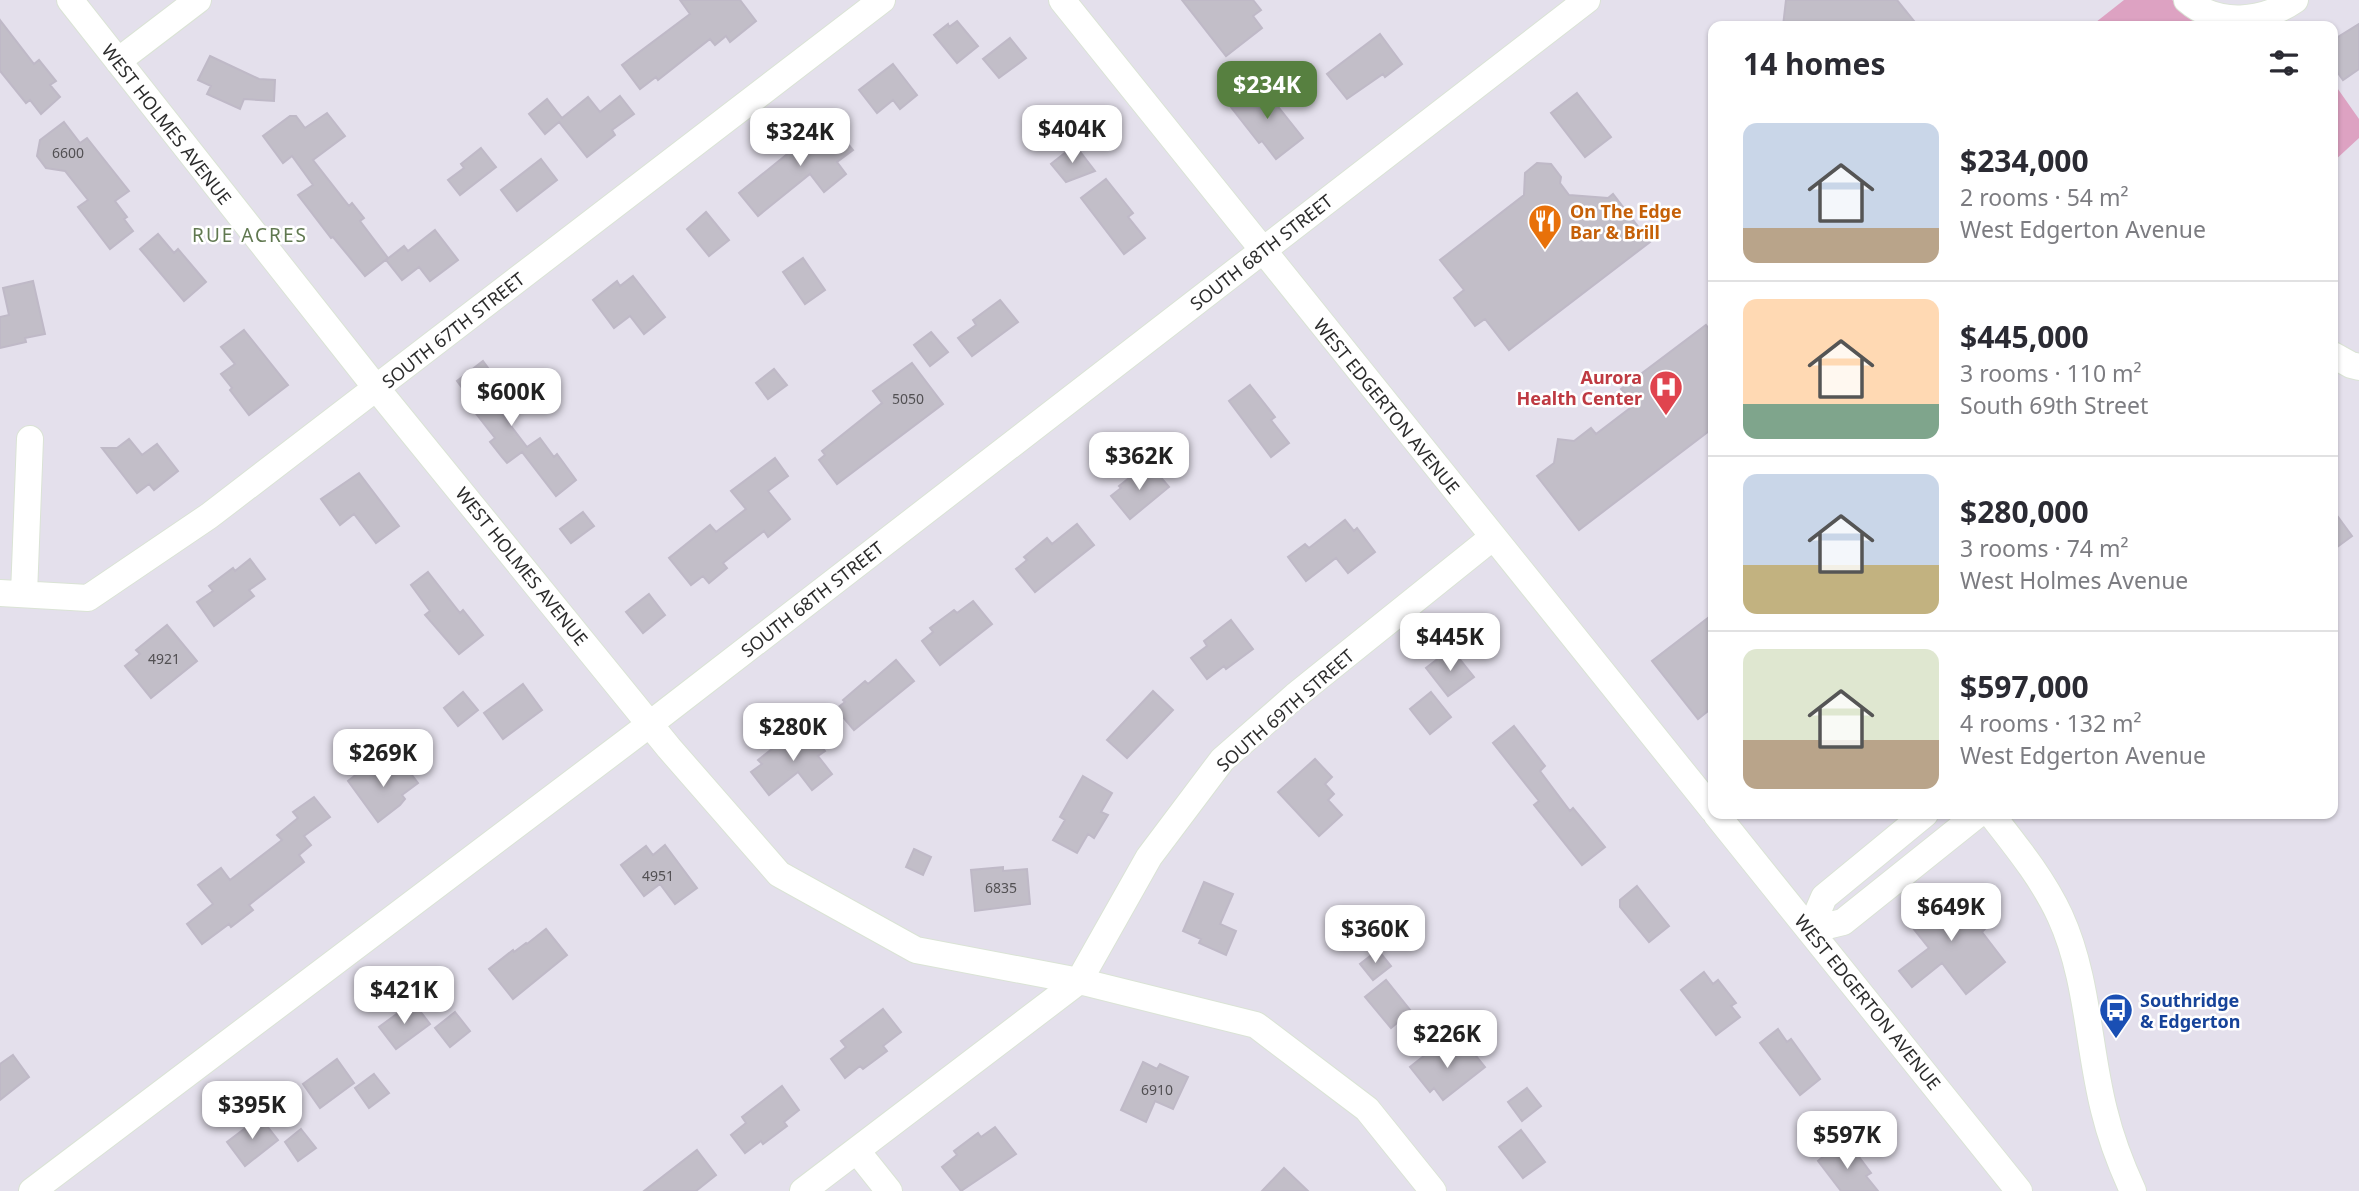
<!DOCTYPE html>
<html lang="en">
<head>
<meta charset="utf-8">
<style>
	body { margin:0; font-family:"Noto Sans",sans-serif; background:#f2f2f3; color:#2b2b33; height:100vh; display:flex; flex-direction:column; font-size:26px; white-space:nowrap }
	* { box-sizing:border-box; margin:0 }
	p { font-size:23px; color:#7c7c81 }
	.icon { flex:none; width:38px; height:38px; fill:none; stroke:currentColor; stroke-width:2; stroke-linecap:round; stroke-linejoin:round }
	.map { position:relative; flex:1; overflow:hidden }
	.panel { position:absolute; left:1708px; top:21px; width:630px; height:798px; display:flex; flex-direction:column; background:#fff; border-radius:14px; box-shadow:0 2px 5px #0004 }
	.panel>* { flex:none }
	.price { position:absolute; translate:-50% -60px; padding:0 16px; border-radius:14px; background:#fff; color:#222; font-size:23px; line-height:46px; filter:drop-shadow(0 2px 4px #0008) }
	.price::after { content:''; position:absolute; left:50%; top:42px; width:21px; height:16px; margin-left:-10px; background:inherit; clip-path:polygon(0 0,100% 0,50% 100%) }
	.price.selected { background:#578040; color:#fff }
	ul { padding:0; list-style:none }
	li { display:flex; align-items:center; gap:21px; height:175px; padding:0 35px }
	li+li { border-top:2px solid #e1e1e2 }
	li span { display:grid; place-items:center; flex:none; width:196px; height:140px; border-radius:14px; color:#555 }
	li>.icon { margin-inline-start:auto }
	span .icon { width:84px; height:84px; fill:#fffc; stroke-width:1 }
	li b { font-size:30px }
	h2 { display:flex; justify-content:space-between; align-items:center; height:84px; padding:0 35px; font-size:30px }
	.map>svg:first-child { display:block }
	.green { fill:#dda2c2 }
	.building { fill:#c2bec8; stroke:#bfb9c7; stroke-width:2 }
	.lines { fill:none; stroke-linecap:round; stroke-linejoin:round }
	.minor-casing { stroke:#dae3d5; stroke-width:28 }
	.minor { stroke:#fff; stroke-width:26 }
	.labels { text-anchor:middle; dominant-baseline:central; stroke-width:5; stroke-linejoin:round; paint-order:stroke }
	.number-label { font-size:14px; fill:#525053 }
	.street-label { font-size:18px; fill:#2c2c2c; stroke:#fff }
	.food-label { font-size:18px; font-weight:bold; fill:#c56008; stroke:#fff; text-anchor:start }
	.health-label { font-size:18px; font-weight:bold; fill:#be3a42; stroke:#fff; text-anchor:end }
	.transit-label { font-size:18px; font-weight:bold; fill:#164399; stroke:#fff; text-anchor:start }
	.neighbourhood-label { font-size:19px; letter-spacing:2px; fill:#607850; stroke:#fff }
</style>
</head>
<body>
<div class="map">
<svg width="2359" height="1191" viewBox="0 0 2359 1191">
	<rect width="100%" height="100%" fill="#e4e0ec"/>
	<path class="green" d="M2124 0H2172L2181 7 2230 26H2091Z
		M2333 82 2359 119V138L2333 162Z"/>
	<path class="building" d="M680 0H740L756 21 730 42 726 36 715 45 710 39 658 80 656 77 640 89 622 65 690 14Z
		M1182 0H1253L1261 10 1253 16 1262 28 1226 56Z
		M1786 0H1897L1918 26H1783Z
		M0 20 34 64 39 60 56 81 50 85 60 97 41 114 30 100 26 103 0 71Z
		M957 21 978 46 957 63 934 35 948 24 949 27Z
		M2359 24V69L2343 80 2333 66V40Z
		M1380 34 1402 64 1385 77 1383 74 1347 99 1327 74Z
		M1010 38 1026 58 999 78 983 59Z
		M210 56 259 79 275 80 274 101 244 99 240 109 207 94 211 86 198 80Z
		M893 64 917 95 900 109 893 100 877 113 859 90Z
		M1260 84 1303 138 1276 159 1262 141 1259 143 1230 106Z
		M1577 93 1611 137 1585 157 1551 113Z
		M620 96 634 114 612 130 615 135 587 157 559 122 545 134 529 114 547 99 562 118 588 97 600 112Z
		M327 113 345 136 313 160 349 206 352 203 364 218 360 221 388 258 365 276 333 237 331 238 298 195 313 185 292 156 283 163 263 136 290 116H296L305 128Z
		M64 122 80 143 87 138 129 191 115 201 127 217 124 219 133 231 110 249 78 207 88 200 65 171 46 168 37 156 40 140Z
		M830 122 853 150 837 162 846 174 824 192 810 174 758 216 739 193 791 151 790 149 813 130 815 134Z
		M1075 145 1095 171 1066 182 1051 164Z
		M481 148 496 167 460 195 448 180 464 168 461 164Z
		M541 159 557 180 517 211 501 190Z
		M1537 163 1551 164 1561 177 1560 183 1569 195 1608 198 1613 194 1650 242 1509 350 1485 319 1475 326 1454 298 1464 290 1440 260 1524 195 1525 173Z
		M1106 179 1133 213 1128 217 1145 238 1124 254 1081 198Z
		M706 212 729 240 709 256 687 229Z
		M435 230 458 260 430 281 419 267 402 280 386 260 404 246 408 251Z
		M158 234 174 253 178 249 206 282 184 301 140 249Z
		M803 258 825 290 805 304 783 272Z
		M633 276 665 317 644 334 630 316 614 328 593 300 617 281 620 286Z
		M33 281 45 334 25 338 26 342 0 348V317L9 315 3 288Z
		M1000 300 1018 322 972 356 958 338 976 325 973 320Z
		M1706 325 1713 334V428L1579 530 1537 476 1554 463 1558 439 1574 441 1591 428 1596 434 1634 405 1621 389Z
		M244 330 288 385 249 415 230 390 232 388 221 374 235 364 221 347Z
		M931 332 948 352 930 366 914 345Z
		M483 361 514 403 501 413 527 447 540 438 554 457 557 454 576 480 556 496 522 452 507 463 502 457 490 442 495 438 464 398 468 396 457 381Z
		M912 363 943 404 837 484 819 460 825 455 822 451 882 403 873 391Z
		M774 369 787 385 768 399 756 383Z
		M1250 385 1275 417 1271 420 1289 443 1271 457 1229 401Z
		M129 439 142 455 157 444 178 471 154 490 149 484 137 493 102 448H117Z
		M775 458 788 476 768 491 790 519 768 537 764 531 723 563 727 568 709 583 703 576 691 585 669 558 710 525 716 532 746 509 731 491Z
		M1151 466 1169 487 1130 519 1111 496 1121 488 1119 486 1139 470 1142 474Z
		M359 473 399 526 376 543 354 514 340 525 321 499Z
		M2333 510 2352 536 2333 550Z
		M583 512 594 526 571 543 560 529Z
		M1345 520 1354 531 1357 528 1375 552 1348 573 1336 558 1306 581 1288 557 1305 544 1309 548Z
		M1077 524 1094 545 1035 592 1016 569 1027 560 1024 557 1047 538 1052 544Z
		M250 559 265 579 249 590 254 596 214 626 197 602 213 591 209 586 233 568 235 571Z
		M428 572 460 613 463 610 483 635 459 654 425 615 430 611 411 585Z
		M649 594 665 615 643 633 626 612Z
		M973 601 992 624 940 665 922 641 933 632 930 628 954 610 957 613Z
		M1713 614V707L1698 719 1652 661Z
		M1231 620 1253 649 1226 669 1224 666 1207 679 1191 658 1207 646 1204 641Z
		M167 625 197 661 151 698 125 666 140 654 136 650Z
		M1449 650 1456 658 1458 657 1474 677 1448 696 1426 668Z
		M896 660 914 681 854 730 836 709 845 702 843 700 865 681 868 684Z
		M523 684 542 710 503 739 484 713Z
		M1153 691 1173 710 1127 758 1107 740Z
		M463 692 478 710 458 726 444 708Z
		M1431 692 1451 717 1430 734 1410 709Z
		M1514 726 1545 766 1540 771 1570 811 1573 808 1605 847 1582 865 1534 805 1539 801 1493 743Z
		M807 728 825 751 818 756 832 774 812 790 798 772 769 795 751 772 762 764 758 760 781 742 784 746Z
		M1315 759 1332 777 1325 784 1334 794 1328 800 1342 815 1319 836 1278 792Z
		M402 762 418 783 402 795 405 799 400 805 378 822 348 781 371 763 382 777Z
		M1083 776 1112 793 1101 812 1108 815 1094 838 1088 834 1077 853 1053 840 1065 820 1060 817Z
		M314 797 330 817 304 836 311 845 299 855 304 862 249 905 253 910 231 927 229 924 202 944 187 924 213 904 198 885 221 868 230 880 282 840 277 835 298 818 293 812Z
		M665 845 697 888 675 904 660 884 644 896 621 865 646 846 653 855Z
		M914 849 931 857 923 875 906 867Z
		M1003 867V871L1027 869 1030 904 975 911 971 870Z
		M1204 882 1233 894 1220 924 1236 931 1226 955 1199 943 1201 939 1183 931Z
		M1945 885 1969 915 1972 913 1985 929 1982 932 2005 962 1966 994 1942 963 1912 987 1899 971 1929 948 1904 917Z
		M1637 886 1669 926 1649 942 1620 907V900Z
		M546 929 567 955 513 999 489 969 513 950 514 952 526 943 527 944Z
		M1378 950 1391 966 1373 980 1360 964Z
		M1704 972 1713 984 1718 980 1736 1003 1731 1006 1740 1017 1716 1035 1681 990Z
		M1386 980 1411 1011 1391 1028 1365 997Z
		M413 1002 430 1024 396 1049 379 1027Z
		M883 1009 901 1032 883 1046 887 1051 863 1069 860 1066 845 1078 831 1059 846 1047 841 1041Z
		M455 1012 470 1031 450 1047 435 1028Z
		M1778 1029 1787 1042 1791 1039 1820 1079 1800 1095 1760 1043Z
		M1439 1044 1451 1060 1468 1046 1485 1067 1443 1100 1434 1088 1430 1092 1410 1067Z
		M13 1055 29 1077 0 1100V1064Z
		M337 1059 354 1083 320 1108 303 1084Z
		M1143 1062 1157 1069 1160 1064 1188 1077 1173 1109 1155 1101 1146 1122 1121 1110Z
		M374 1074 389 1093 369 1108 355 1088Z
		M782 1086 799 1110 784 1122 787 1126 763 1144 761 1141 745 1153 731 1135 746 1123 742 1117Z
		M1527 1088 1541 1106 1522 1121 1508 1102Z
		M260 1117 278 1140 245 1166 227 1142Z
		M995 1127 1016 1154 961 1191 942 1167 957 1155 954 1151 978 1133 981 1137Z
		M301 1129 316 1148 298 1161 285 1142Z
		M1521 1130 1545 1162 1523 1178 1499 1147Z
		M1840 1143 1851 1157 1856 1153 1871 1173 1866 1176 1878 1191H1841L1818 1161Z
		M697 1150 716 1175 696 1191H644Z
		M1284 1168 1308 1191H1262Z"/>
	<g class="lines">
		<g class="minor-casing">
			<path id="minor" d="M70 0 377 389 669 748 779 874 916 950 1079 981 1256 1025 1367 1109 1433 1191
				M1062 0 1713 810
				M2187 0C2218 27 2263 22 2295 0
				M118 61 198 0
				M2333 355 2351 365 2359 367
				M0 593 88 598 209 516 882 0
				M24 594 30 439
				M1716 814 2019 1191
				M1991 814C2016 846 2043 879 2060 916 2088 977 2088 1047 2104 1110 2111 1139 2121 1165 2133 1191
				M1810 930 1843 922 1978 814
				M1810 930 1824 897 1925 814
				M857 1151 889 1191
				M32 1191 650 724 1587 0
				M803 1191 1079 981 1149 857 1222 760 1295 696 1493 537"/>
		</g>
		<use href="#minor" class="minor"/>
	</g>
	<defs>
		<g id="restaurant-pin" transform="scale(1.75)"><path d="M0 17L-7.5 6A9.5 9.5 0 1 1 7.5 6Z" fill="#e8710a" stroke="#fff"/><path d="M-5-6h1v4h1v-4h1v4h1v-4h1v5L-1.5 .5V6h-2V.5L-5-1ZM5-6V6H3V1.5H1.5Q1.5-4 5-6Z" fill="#fff"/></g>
		<g id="hospital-pin" transform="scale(1.75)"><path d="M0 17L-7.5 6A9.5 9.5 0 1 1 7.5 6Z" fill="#e0444e" stroke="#fff"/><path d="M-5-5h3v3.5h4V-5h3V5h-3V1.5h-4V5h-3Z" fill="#fff"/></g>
		<g id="bus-pin" transform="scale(1.75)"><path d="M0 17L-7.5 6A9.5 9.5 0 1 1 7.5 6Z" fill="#1a4fb4" stroke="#fff"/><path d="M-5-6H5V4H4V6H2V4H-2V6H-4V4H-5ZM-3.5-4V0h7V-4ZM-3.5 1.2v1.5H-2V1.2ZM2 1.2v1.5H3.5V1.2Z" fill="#fff"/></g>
	</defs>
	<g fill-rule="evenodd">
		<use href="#restaurant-pin" x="1545" y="221"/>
		<use href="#hospital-pin" x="1666" y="387"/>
		<use href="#bus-pin" x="2116" y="1010"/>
	</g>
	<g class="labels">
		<g class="number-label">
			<text x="68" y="152">6600</text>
			<text x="908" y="398">5050</text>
			<text x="164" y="658">4921</text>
			<text x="658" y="875">4951</text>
			<text x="1001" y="887">6835</text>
			<text x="1157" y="1089">6910</text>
		</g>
		<g class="street-label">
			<text transform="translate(167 124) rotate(52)">WEST HOLMES AVENUE</text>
			<text transform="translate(1261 252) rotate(-38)">SOUTH 68TH STREET</text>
			<text transform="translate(453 330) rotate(-38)">SOUTH 67TH STREET</text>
			<text transform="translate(1387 406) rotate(51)">WEST EDGERTON AVENUE</text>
			<text transform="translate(522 566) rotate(51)">WEST HOLMES AVENUE</text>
			<text transform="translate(812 599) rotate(-38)">SOUTH 68TH STREET</text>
			<text transform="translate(1285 710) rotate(-41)">SOUTH 69TH STREET</text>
			<text transform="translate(1868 1002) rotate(51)">WEST EDGERTON AVENUE</text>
		</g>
		<g class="food-label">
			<text x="1570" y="211">On The Edge<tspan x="1570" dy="21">Bar &amp; Brill</tspan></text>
		</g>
		<g class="health-label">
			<text x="1642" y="377">Aurora<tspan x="1642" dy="21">Health Center</tspan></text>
		</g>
		<g class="transit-label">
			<text x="2140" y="1000">Southridge<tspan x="2140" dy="21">&amp; Edgerton</tspan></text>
		</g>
		<g class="neighbourhood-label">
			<text x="250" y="235">RUE ACRES</text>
		</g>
	</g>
</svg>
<b class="price selected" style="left:1267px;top:121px">$234K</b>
<b class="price" style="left:1072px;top:165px">$404K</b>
<b class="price" style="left:800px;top:168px">$324K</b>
<b class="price" style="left:511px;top:428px">$600K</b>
<b class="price" style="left:1139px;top:492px">$362K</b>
<b class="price" style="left:1450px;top:673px">$445K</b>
<b class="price" style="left:793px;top:763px">$280K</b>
<b class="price" style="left:383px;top:789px">$269K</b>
<b class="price" style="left:1951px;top:943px">$649K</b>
<b class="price" style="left:1375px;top:965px">$360K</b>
<b class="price" style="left:404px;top:1026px">$421K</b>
<b class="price" style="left:1447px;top:1070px">$226K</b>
<b class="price" style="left:252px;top:1141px">$395K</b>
<b class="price" style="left:1847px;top:1171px">$597K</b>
<section class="panel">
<h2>14 homes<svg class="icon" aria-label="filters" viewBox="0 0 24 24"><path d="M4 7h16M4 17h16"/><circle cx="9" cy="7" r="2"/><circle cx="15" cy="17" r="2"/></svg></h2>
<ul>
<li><span style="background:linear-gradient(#c9d6e8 75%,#b9a48a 0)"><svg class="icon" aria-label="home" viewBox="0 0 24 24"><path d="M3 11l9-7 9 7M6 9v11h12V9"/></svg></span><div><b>$234,000</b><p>2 rooms · 54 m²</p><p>West Edgerton Avenue</p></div></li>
<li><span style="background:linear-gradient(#ffd9b3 75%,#7fa58c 0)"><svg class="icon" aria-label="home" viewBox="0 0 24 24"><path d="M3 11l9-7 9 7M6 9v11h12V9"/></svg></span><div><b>$445,000</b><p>3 rooms · 110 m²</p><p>South 69th Street</p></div></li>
<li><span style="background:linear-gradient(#c9d6e8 65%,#c2b280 0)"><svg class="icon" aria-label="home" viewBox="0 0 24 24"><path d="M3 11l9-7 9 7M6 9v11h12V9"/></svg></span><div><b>$280,000</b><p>3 rooms · 74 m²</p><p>West Holmes Avenue</p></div></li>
<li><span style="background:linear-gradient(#dfe7d0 65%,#b9a48a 0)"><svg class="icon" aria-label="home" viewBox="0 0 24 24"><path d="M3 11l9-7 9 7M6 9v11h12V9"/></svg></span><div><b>$597,000</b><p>4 rooms · 132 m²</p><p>West Edgerton Avenue</p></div></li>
</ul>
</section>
</div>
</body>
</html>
